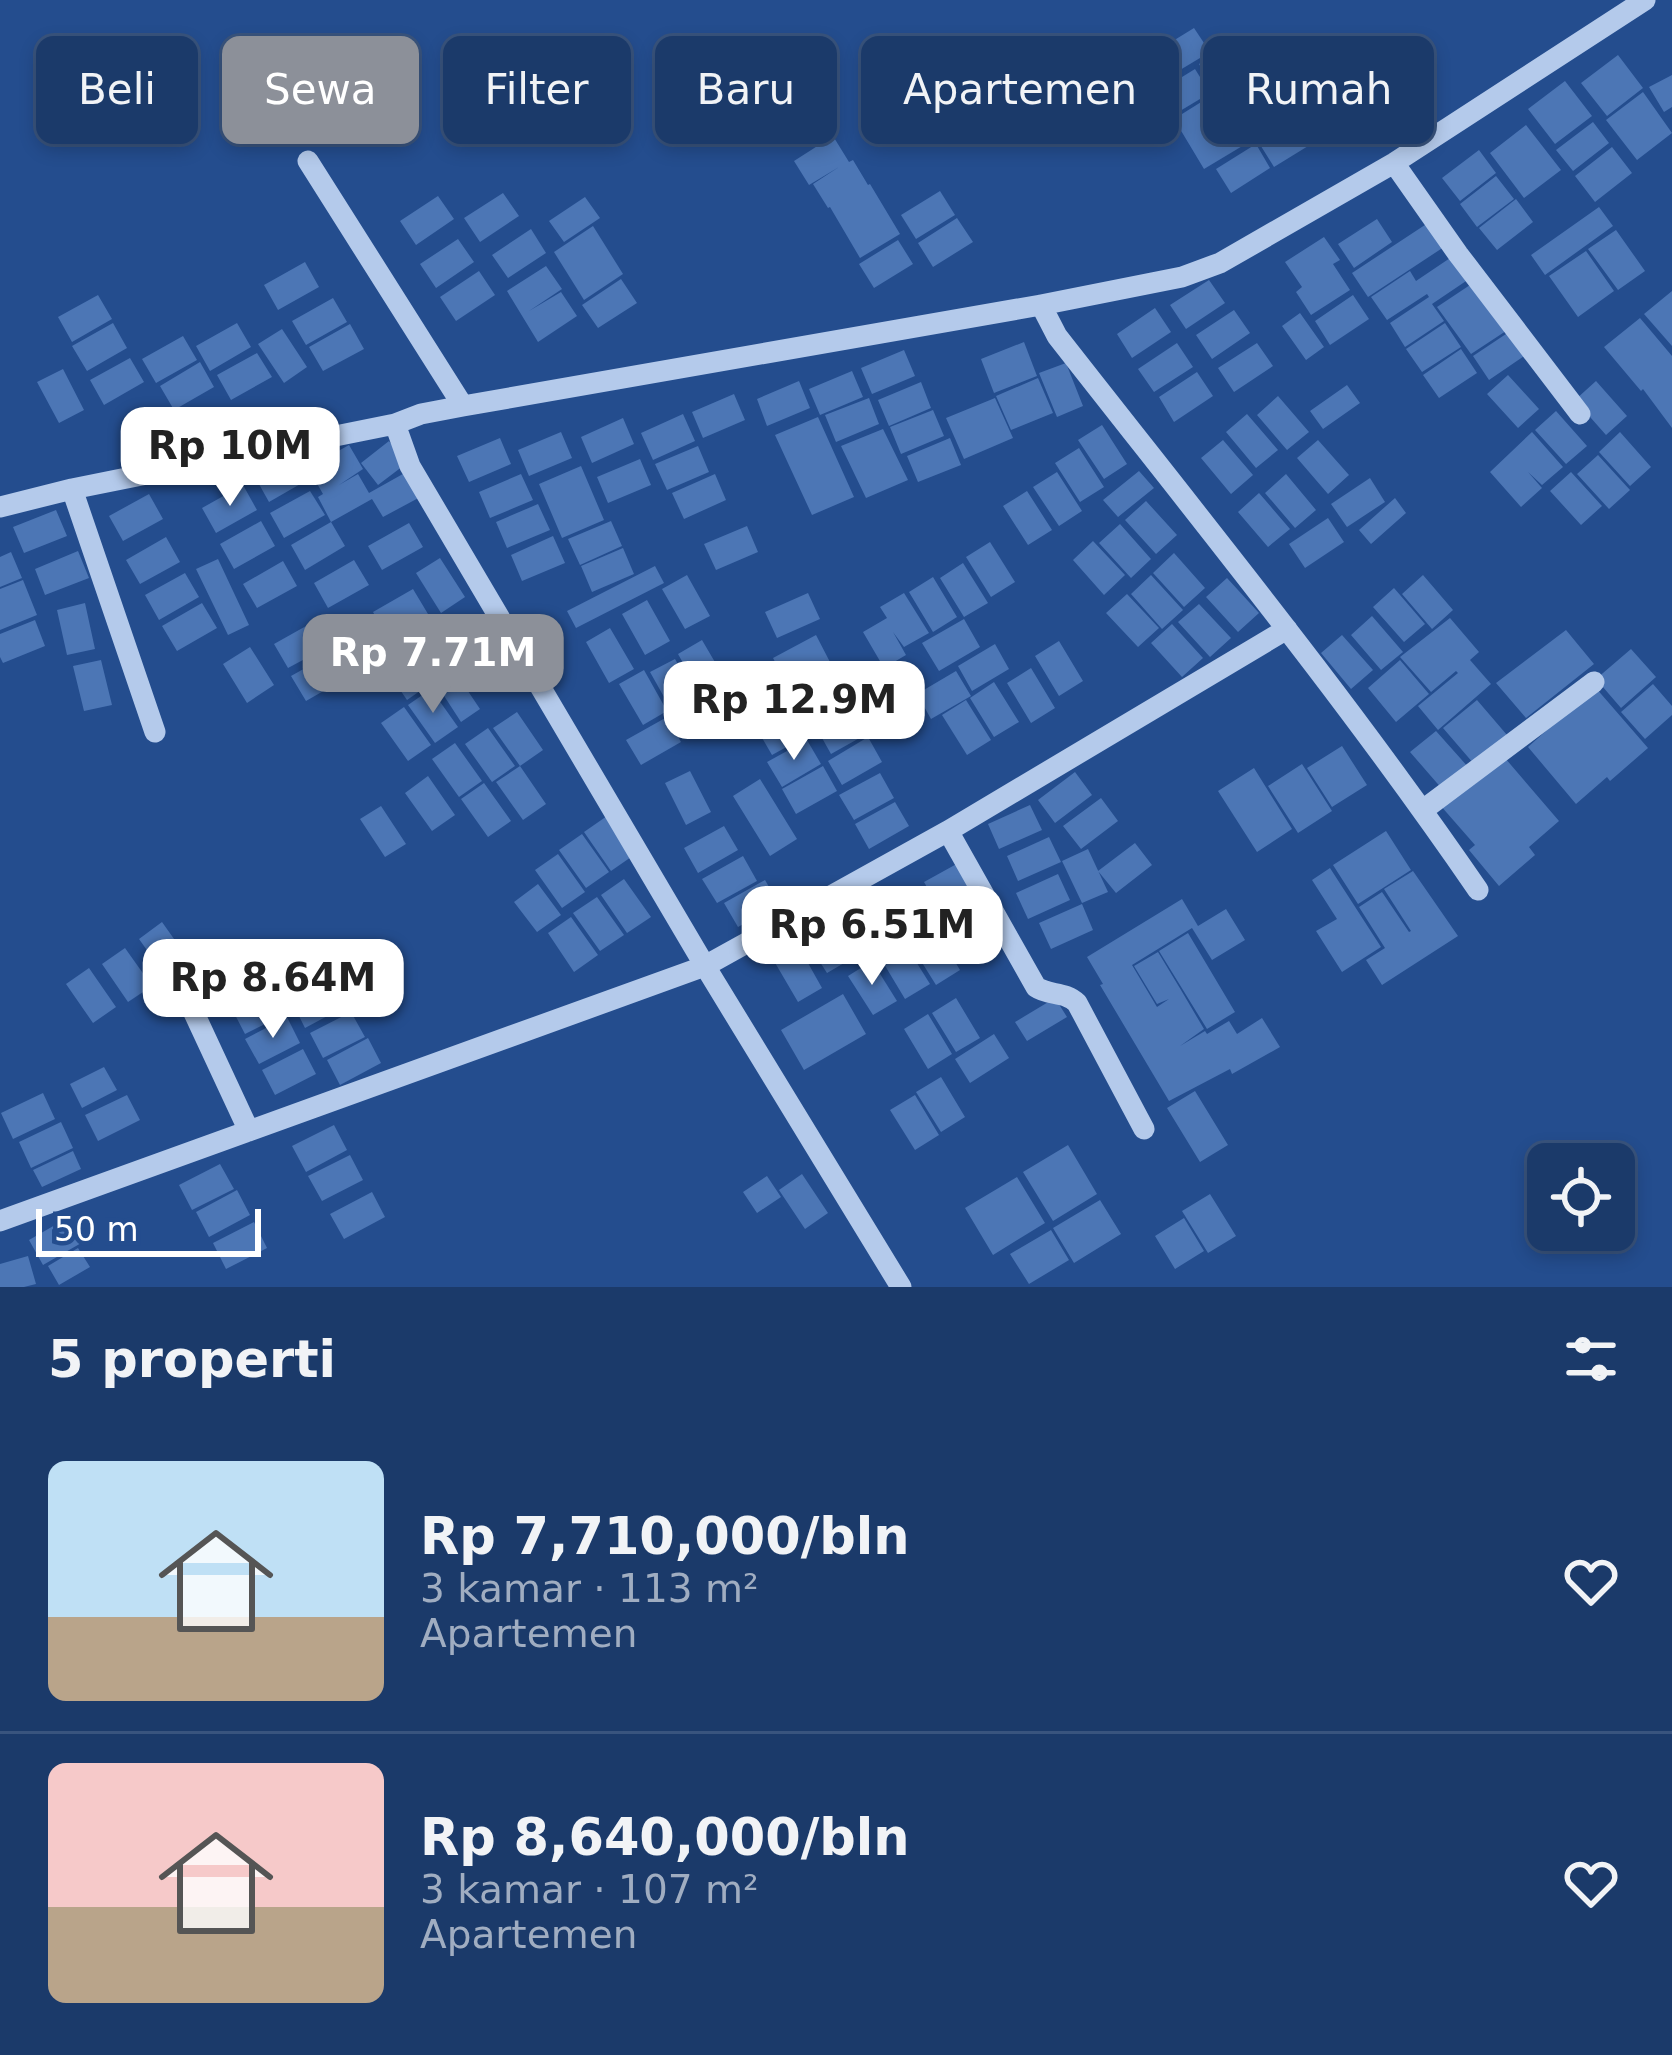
<!DOCTYPE html>
<html lang="id">
<head>
<meta charset="utf-8">
<style>
	body { margin:0; font-family:"DejaVu Sans",sans-serif; background:#284572; color:#f1f3f6; height:100vh; display:flex; flex-direction:column; font-size:45px; white-space:nowrap }
	* { box-sizing:border-box; margin:0 }
	p { font-size:39px; color:#a0adc1 }
	.icon { flex:none; width:66px; height:66px; fill:none; stroke:currentColor; stroke-width:2; stroke-linecap:round; stroke-linejoin:round }
	.map { position:relative; height:1287px; overflow:hidden }
	.details { display:flex; flex-direction:column; background:#1b3a6a; flex:1 }
	.details>* { flex:none }
	.top-card { position:absolute; left:36px; top:36px; width:1602px; height:108px; display:flex; gap:24px }
	.controls { position:absolute; left:1527px; top:1143px; display:grid; gap:24px }
	.controls a { display:grid; place-items:center; width:108px; height:108px; border-radius:18px; background:#1b3a6a; box-shadow:0 6px 18px #0003,0 0 0 3px #39547e; font-size:60px }
	.scale { position:absolute; left:36px; bottom:30px; width:225px; box-sizing:border-box; padding-left:12px; border:6px solid #fff; border-top:0; font-size:33px; line-height:42px; white-space:nowrap; color:#fff; -webkit-text-stroke:9px #244d8e; paint-order:stroke }
	.price { position:absolute; translate:-50% -102px; padding:0 27px; border-radius:24px; background:#fff; color:#222; font-size:39px; line-height:78px; filter:drop-shadow(0 3px 6px #0008) }
	.price::after { content:''; position:absolute; left:50%; top:72px; width:36px; height:27px; margin-left:-18px; background:inherit; clip-path:polygon(0 0,100% 0,50% 100%) }
	.price.active { background:#8c9099; color:#fff }
	ul { padding:0; list-style:none }
	li { display:flex; align-items:center; gap:36px; height:300px; padding:0 48px }
	li+li { border-top:3px solid #39547e }
	li span { display:grid; place-items:center; flex:none; width:336px; height:240px; border-radius:18px; color:#555 }
	li>.icon { margin-inline-start:auto }
	span .icon { width:144px; height:144px; fill:#fffc; stroke-width:1 }
	li b { font-size:51px }
	h2 { display:flex; justify-content:space-between; align-items:center; height:144px; padding:0 48px; font-size:51px }
	.tag { padding:0 42px; border-radius:18px; background:#1b3a6a; box-shadow:0 6px 18px #0003,0 0 0 3px #39547e; font-size:42px; line-height:108px }
	.tag.active { background:#8c9099; color:#fff }
	.map>svg:first-child { display:block }
	.building { fill:#4c76b5 }
	.lines { fill:none; stroke-linecap:round; stroke-linejoin:round }
	.minor { stroke:#b4caeb; stroke-width:21 }
</style>
</head>
<body>
<div class="map">
<svg width="1672" height="1287" viewBox="0 0 1672 1287">
	<rect width="100%" height="100%" fill="#244d8e"/>
	<path class="building" d="M1194 28 1210 52 1170 76 1155 52Z
		M1238 40 1253 64 1214 88 1199 64Z
		M1618 55 1643 88 1607 116 1581 83Z
		M1195 69 1210 93 1170 117 1156 93Z
		M1254 69 1286 118 1246 142 1231 117 1229 118 1244 145 1204 169 1174 119Z
		M1672 75V107L1664 112 1649 87Z
		M1565 81 1592 116 1555 144 1528 109Z
		M1643 92 1672 133 1637 160 1606 120Z
		M1298 119 1313 143 1274 167 1259 143Z
		M1593 122 1609 143 1573 171 1556 150Z
		M1526 125 1561 170 1524 198 1490 153Z
		M833 136 849 162 853 160 868 185 870 184 900 234 860 258 830 207 828 208 813 184 839 167 809 185 794 161Z
		M1256 144 1270 168 1231 193 1216 169Z
		M1612 147 1632 173 1595 202 1575 176Z
		M1479 150 1496 173 1460 201 1442 178Z
		M1496 176 1514 199 1477 227 1460 204Z
		M940 191 955 215 916 239 901 215Z
		M503 193 519 216 480 242 464 218Z
		M438 196 454 219 416 245 400 221Z
		M585 197 600 218 564 242 549 221Z
		M1516 199 1533 222 1497 250 1479 228Z
		M1599 207 1613 226 1545 275 1531 255Z
		M957 218 973 242 933 267 918 243Z
		M1377 219 1392 242 1354 268 1338 244Z
		M1431 221 1447 245 1368 297 1352 273Z
		M593 226 623 274 584 300 554 252Z
		M531 229 546 253 508 278 492 255Z
		M1616 230 1645 271 1618 290 1588 249Z
		M1324 237 1340 260 1333 264 1350 290 1311 315 1296 292 1302 287 1285 262Z
		M458 239 474 262 436 288 420 264Z
		M898 240 913 264 874 288 859 264Z
		M1586 251 1614 291 1578 317 1549 276Z
		M1456 254 1472 277 1432 304 1444 321 1405 347 1390 323 1429 297 1427 294 1387 320 1371 297 1410 271 1416 281Z
		M305 262 319 287 278 310 264 285Z
		M546 266 562 289 529 311 561 292 577 316 538 342 507 291Z
		M479 271 495 295 456 321 440 297Z
		M621 279 637 303 598 328 582 305Z
		M1209 280 1225 303 1186 329 1170 305Z
		M1476 281 1509 329 1471 354 1437 307Z
		M1672 291V346L1644 314Z
		M98 295 112 319 72 342 58 317Z
		M1353 295 1369 319 1330 345 1315 321Z
		M333 298 347 322 306 345 292 321Z
		M1155 308 1171 332 1132 358 1117 334Z
		M1234 310 1250 333 1212 359 1196 335Z
		M1300 313 1324 347 1306 360 1282 326Z
		M1640 318 1672 356V428L1643 389 1641 391 1604 347Z
		M113 323 127 348 87 371 72 346Z
		M237 323 251 347 210 371 196 346Z
		M1445 323 1461 347 1422 372 1406 349Z
		M350 324 364 349 323 371 309 347Z
		M282 329 307 367 284 383 258 344Z
		M1512 330 1527 354 1489 380 1473 356Z
		M183 336 197 360 156 383 142 359Z
		M1024 342 1037 376 994 393 981 359Z
		M1177 343 1193 367 1154 392 1138 369Z
		M1257 343 1273 366 1234 392 1218 368Z
		M1461 349 1477 373 1439 398 1423 375Z
		M904 350 915 376 872 394 861 368Z
		M257 353 272 377 231 400 217 375Z
		M130 358 144 382 104 405 90 380Z
		M200 362 214 387 174 410 160 386Z
		M1066 363 1083 406 1057 417 1039 373Z
		M63 369 84 410 59 423 37 382Z
		M852 371 863 397 820 415 809 389Z
		M1197 372 1213 396 1174 422 1159 397Z
		M1508 375 1539 409 1518 428 1487 394Z
		M1038 378 1053 413 1011 430 996 396Z
		M799 381 810 408 767 426 757 399Z
		M1596 381 1627 416 1606 435 1575 400Z
		M921 382 931 408 889 426 878 400Z
		M1347 385 1360 403 1323 429 1310 411Z
		M734 394 745 420 703 438 692 412Z
		M1278 396 1309 432 1287 450 1257 415Z
		M869 398 879 424 836 442 825 415Z
		M995 398 1013 438 964 459 946 418Z
		M933 410 944 436 901 454 890 427Z
		M1556 411 1587 446 1566 464 1535 430Z
		M683 414 695 441 653 460 641 433Z
		M1247 414 1278 450 1256 468 1226 432Z
		M818 417 854 497 812 515 775 435Z
		M623 418 634 444 592 463 581 437Z
		M1102 425 1127 464 1104 479 1078 440Z
		M883 429 908 480 866 498 841 446Z
		M561 432 572 458 529 476 518 450Z
		M1532 432 1563 467 1542 485 1528 472 1542 488 1521 507 1490 472Z
		M1620 432 1651 467 1630 486 1599 452Z
		M500 438 511 464 469 482 457 456Z
		M950 438 961 465 918 482 907 456Z
		M1223 440 1253 475 1231 494 1201 458Z
		M1318 440 1349 475 1328 494 1297 458Z
		M389 441 407 463 378 485 361 463Z
		M349 445 363 469 339 485 358 474 369 493 410 470 424 495 383 517 372 499 331 522 318 497 323 494 308 468Z
		M698 446 709 472 667 490 655 464Z
		M1079 448 1104 487 1080 502 1055 463Z
		M295 455 309 479 269 502 255 477Z
		M1598 455 1630 490 1609 509 1577 474Z
		M640 459 651 485 608 503 597 477Z
		M581 466 604 520 562 538 539 484Z
		M1139 471 1154 488 1118 517 1103 500Z
		M1057 472 1082 511 1059 526 1033 487Z
		M1571 472 1602 506 1581 525 1550 491Z
		M521 474 533 500 490 518 479 492Z
		M715 474 726 500 684 519 672 493Z
		M1286 474 1316 510 1295 528 1265 493Z
		M1370 478 1385 502 1347 527 1331 504Z
		M243 485 257 510 216 533 202 508Z
		M310 491 325 515 284 538 270 513Z
		M1027 491 1052 530 1028 545 1003 506Z
		M1259 493 1290 529 1268 547 1238 512Z
		M149 494 163 519 123 541 109 516Z
		M1395 498 1406 513 1371 544 1359 530Z
		M1146 501 1177 535 1156 554 1125 520Z
		M538 504 550 530 507 548 496 522Z
		M56 510 67 536 24 553 13 527Z
		M1328 518 1344 542 1305 568 1289 544Z
		M261 521 275 546 234 569 220 544Z
		M611 521 622 546 580 565 568 539Z
		M331 522 345 546 305 570 291 545Z
		M409 523 423 547 382 570 368 546Z
		M1120 524 1151 559 1131 578 1099 543Z
		M747 526 758 552 716 570 704 544Z
		M553 536 565 563 522 581 511 555Z
		M166 537 180 562 140 584 126 560Z
		M1093 541 1125 575 1104 595 1073 560Z
		M990 542 1015 582 991 597 966 557Z
		M623 548 634 574 592 592 581 566Z
		M78 551 89 578 45 595 35 569Z
		M11 552 22 578 0 587V557Z
		M1174 553 1205 588 1184 607 1153 573Z
		M440 558 465 597 441 613 416 573Z
		M218 559 249 625 228 635 196 569Z
		M354 560 369 585 328 608 314 583Z
		M283 561 297 586 257 608 243 584Z
		M963 563 988 603 964 617 940 578Z
		M655 566 664 583 576 628 567 611Z
		M185 573 199 597 159 620 145 595Z
		M687 575 710 616 685 629 662 589Z
		M1151 575 1183 610 1162 629 1131 594Z
		M1423 575 1453 610 1432 629 1402 594Z
		M933 577 957 617 933 632 909 592Z
		M1227 578 1259 613 1238 632 1206 597Z
		M23 580 37 615 0 630V589Z
		M1394 588 1425 624 1404 642 1373 607Z
		M413 589 428 614 387 637 373 612Z
		M808 593 820 619 777 638 765 612Z
		M904 593 929 633 904 647 893 632 906 655 884 668 863 632 887 618 880 607Z
		M1127 594 1159 628 1138 647 1106 613Z
		M647 600 670 641 645 655 622 614Z
		M85 603 95 649 67 655 57 610Z
		M202 603 217 628 177 651 162 626Z
		M1199 604 1231 638 1210 657 1178 622Z
		M463 616 490 655 466 671 440 633Z
		M1372 616 1403 652 1381 670 1351 635Z
		M1450 618 1479 652 1470 660 1491 684 1438 730 1418 706 1458 673 1456 671 1431 692 1400 657Z
		M964 619 980 647 939 671 922 643Z
		M35 620 45 646 3 663 0 657V634Z
		M315 621 329 646 288 668 274 644Z
		M1172 624 1203 658 1182 677 1151 643Z
		M610 628 634 669 609 683 586 642Z
		M1566 630 1594 664 1526 718 1496 683Z
		M816 635 831 664 788 686 773 658Z
		M1342 635 1373 670 1351 689 1321 653Z
		M431 636 480 709 461 722 413 648Z
		M702 640 726 681 701 695 678 654Z
		M1059 641 1083 681 1059 696 1035 656Z
		M995 644 1009 669 972 691 958 666Z
		M404 646 430 684 407 700 381 662Z
		M250 647 274 685 247 703 223 664Z
		M1631 649 1656 677 1621 708 1596 679Z
		M332 653 346 678 306 701 291 676Z
		M675 659 698 699 673 713 650 672Z
		M101 660 112 705 84 711 73 666Z
		M1400 660 1429 694 1396 722 1368 688Z
		M1031 668 1055 708 1031 723 1007 683Z
		M644 670 667 711 643 725 619 684Z
		M956 671 971 696 931 719 917 694Z
		M994 682 1019 722 994 737 970 698Z
		M1653 684 1672 706V715L1645 739 1621 712Z
		M1595 687 1648 748 1610 781 1607 777 1576 804 1528 747Z
		M431 689 458 727 435 743 408 705Z
		M966 700 991 740 967 755 942 715Z
		M1477 700 1507 735 1474 764 1443 728Z
		M858 706 872 731 831 754 817 729Z
		M404 707 431 745 408 761 381 723Z
		M798 708 812 733 772 755 758 731Z
		M517 712 543 750 520 766 493 728Z
		M667 717 681 742 641 765 626 740Z
		M488 728 515 766 492 782 465 744Z
		M1436 731 1469 768 1443 790 1410 752Z
		M868 737 882 762 842 785 828 761Z
		M807 740 821 764 782 787 767 762Z
		M455 743 482 781 459 797 432 759Z
		M1342 746 1367 785 1332 807 1307 768Z
		M1505 758 1559 821 1529 847 1535 855 1499 886 1469 850 1475 845 1440 805 1471 779 1475 784Z
		M1302 764 1332 811 1298 833 1268 786Z
		M520 766 546 804 523 820 496 782Z
		M823 766 837 791 796 814 782 789Z
		M1254 768 1292 829 1257 852 1218 791Z
		M690 771 711 812 686 825 665 783Z
		M1075 772 1092 795 1055 823 1038 800Z
		M880 773 894 798 854 820 839 795Z
		M428 776 455 815 432 831 405 793Z
		M760 779 797 839 770 856 733 796Z
		M484 783 511 821 488 837 461 799Z
		M1101 798 1118 821 1081 849 1063 826Z
		M895 802 909 826 869 849 855 824Z
		M1030 805 1042 830 999 849 988 824Z
		M381 806 406 844 385 857 360 819Z
		M607 816 634 855 611 871 584 832Z
		M724 826 738 850 698 873 684 848Z
		M1386 831 1411 870 1358 904 1333 865Z
		M582 834 609 872 586 888 559 850Z
		M1049 837 1061 862 1018 881 1007 856Z
		M1135 843 1152 865 1116 893 1098 871Z
		M1088 849 1108 892 1082 903 1062 861Z
		M558 854 585 892 562 908 535 870Z
		M743 856 757 881 717 903 702 879Z
		M962 861 979 890 961 900 979 892 991 913 960 930 991 915 1004 938 968 958 924 882Z
		M1330 868 1381 947 1342 972 1316 931 1337 919 1312 880Z
		M1413 871 1458 936 1382 985 1366 960 1385 948 1359 907 1382 892 1409 932 1411 931 1384 889Z
		M1058 874 1070 900 1028 919 1016 893Z
		M624 879 651 917 627 933 601 895Z
		M765 880 779 904 738 927 724 903Z
		M538 884 561 915 537 932 514 902Z
		M886 891 910 933 891 944 866 902Z
		M597 897 624 935 600 951 573 913Z
		M1182 899 1198 926 1226 909 1245 940 1212 960 1192 928 1132 965 1157 1007 1169 999 1157 1004 1134 966 1158 952 1181 990 1204 1029 1180 1046 1205 1031 1207 1034 1229 1021 1237 1034 1262 1018 1280 1047 1232 1074 1230 1069 1169 1101 1100 985 1103 984 1087 957Z
		M858 900 883 940 858 955 834 915Z
		M1082 904 1093 930 1051 949 1039 923Z
		M571 917 598 955 574 972 548 933Z
		M826 919 851 959 827 973 802 934Z
		M162 922 189 960 166 977 139 939Z
		M936 930 960 970 936 985 911 945Z
		M1188 933 1235 1012 1207 1029 1159 951Z
		M905 944 930 984 905 999 881 959Z
		M799 947 822 988 798 1002 774 961Z
		M125 948 152 986 128 1002 102 964Z
		M872 961 897 1001 873 1015 848 976Z
		M89 968 116 1007 93 1023 66 984Z
		M333 981 346 1006 305 1028 292 1002Z
		M274 988 287 1013 245 1034 232 1009Z
		M843 994 866 1034 804 1070 781 1030Z
		M956 998 980 1038 956 1052 932 1013Z
		M1055 998 1067 1017 1027 1041 1015 1022Z
		M351 1012 365 1037 323 1058 310 1033Z
		M928 1014 952 1054 928 1069 904 1029Z
		M287 1017 300 1043 259 1064 245 1039Z
		M994 1034 1009 1058 970 1083 955 1059Z
		M368 1038 381 1063 340 1085 327 1060Z
		M303 1049 316 1074 275 1095 262 1070Z
		M104 1067 117 1090 82 1108 70 1084Z
		M941 1077 965 1117 941 1132 916 1092Z
		M1195 1091 1228 1145 1200 1162 1167 1108Z
		M43 1093 55 1119 13 1139 1 1113Z
		M127 1095 140 1120 98 1141 85 1115Z
		M915 1095 939 1135 915 1150 890 1110Z
		M61 1122 73 1148 31 1168 19 1142Z
		M334 1125 347 1150 306 1172 292 1146Z
		M1068 1145 1097 1194 1053 1221 1023 1172Z
		M73 1151 81 1169 42 1187 33 1170Z
		M350 1155 363 1180 322 1201 308 1176Z
		M220 1164 234 1189 192 1210 179 1185Z
		M802 1174 828 1213 805 1229 779 1190Z
		M767 1176 781 1197 757 1213 743 1192Z
		M1017 1177 1045 1223 993 1255 965 1208Z
		M237 1190 250 1215 209 1237 196 1212Z
		M372 1192 385 1217 344 1239 330 1214Z
		M1210 1194 1236 1236 1208 1253 1182 1211Z
		M1100 1200 1121 1234 1074 1263 1053 1228Z
		M69 1217 83 1242 43 1265 29 1240Z
		M1184 1218 1204 1251 1175 1269 1155 1236Z
		M254 1222 267 1248 226 1269 213 1243Z
		M1051 1230 1069 1260 1029 1284 1010 1254Z
		M78 1248 90 1267 59 1285 48 1266Z
		M28 1256 36 1284 24 1287H0V1264Z"/>
	<g class="lines">
		<path class="minor" d="M308 161 463 406
			M1394 163 1458 254 1580 414
			M1041 305 1057 336C1200 519 1347 699 1478 890
			M395 424 410 466 705 966 901 1287
			M72 489 155 732
			M0 507 72 489 395 424 421 414 463 406 1041 305 1182 277 1220 263 1394 163 1645 0
			M1423 810 1594 682
			M948 831 1036 987C1049 996 1065 991 1077 1003L1144 1129
			M181 985 249 1131
			M0 1221 705 966 948 831 1287 629"/>
	</g>
</svg>
<div class="controls">
<a><svg class="icon" aria-label="locate" viewBox="0 0 24 24"><circle cx="12" cy="12" r="6"/><path d="M12 2v4M12 18v4M2 12h4M18 12h4"/></svg></a>
</div>
<div class="scale">50 m</div>
<b class="price" style="left:230px;top:509px">Rp 10M</b>
<b class="price active" style="left:433px;top:716px">Rp 7.71M</b>
<b class="price" style="left:794px;top:763px">Rp 12.9M</b>
<b class="price" style="left:872px;top:988px">Rp 6.51M</b>
<b class="price" style="left:273px;top:1041px">Rp 8.64M</b>
<div class="top-card">
<a class="tag">Beli</a>
<a class="tag active">Sewa</a>
<a class="tag">Filter</a>
<a class="tag">Baru</a>
<a class="tag">Apartemen</a>
<a class="tag">Rumah</a>
</div>
</div>
<section class="details">
<h2>5 properti<svg class="icon" aria-label="filters" viewBox="0 0 24 24"><path d="M4 7h16M4 17h16"/><circle cx="9" cy="7" r="2"/><circle cx="15" cy="17" r="2"/></svg></h2>
<ul>
<li><span style="background:linear-gradient(#bfe0f5 65%,#b9a48a 0)"><svg class="icon" aria-label="home" viewBox="0 0 24 24"><path d="M3 11l9-7 9 7M6 9v11h12V9"/></svg></span><div><b>Rp 7,710,000/bln</b><p>3 kamar · 113 m²</p><p>Apartemen</p></div><svg class="icon" aria-label="heart" viewBox="0 0 24 24"><path d="M12 20l-8-8c-3-5 5-10 8-4 3-6 11-1 8 4z"/></svg></li>
<li><span style="background:linear-gradient(#f6c9c9 60%,#b9a48a 0)"><svg class="icon" aria-label="home" viewBox="0 0 24 24"><path d="M3 11l9-7 9 7M6 9v11h12V9"/></svg></span><div><b>Rp 8,640,000/bln</b><p>3 kamar · 107 m²</p><p>Apartemen</p></div><svg class="icon" aria-label="heart" viewBox="0 0 24 24"><path d="M12 20l-8-8c-3-5 5-10 8-4 3-6 11-1 8 4z"/></svg></li>
</ul>
</section>
</body>
</html>
